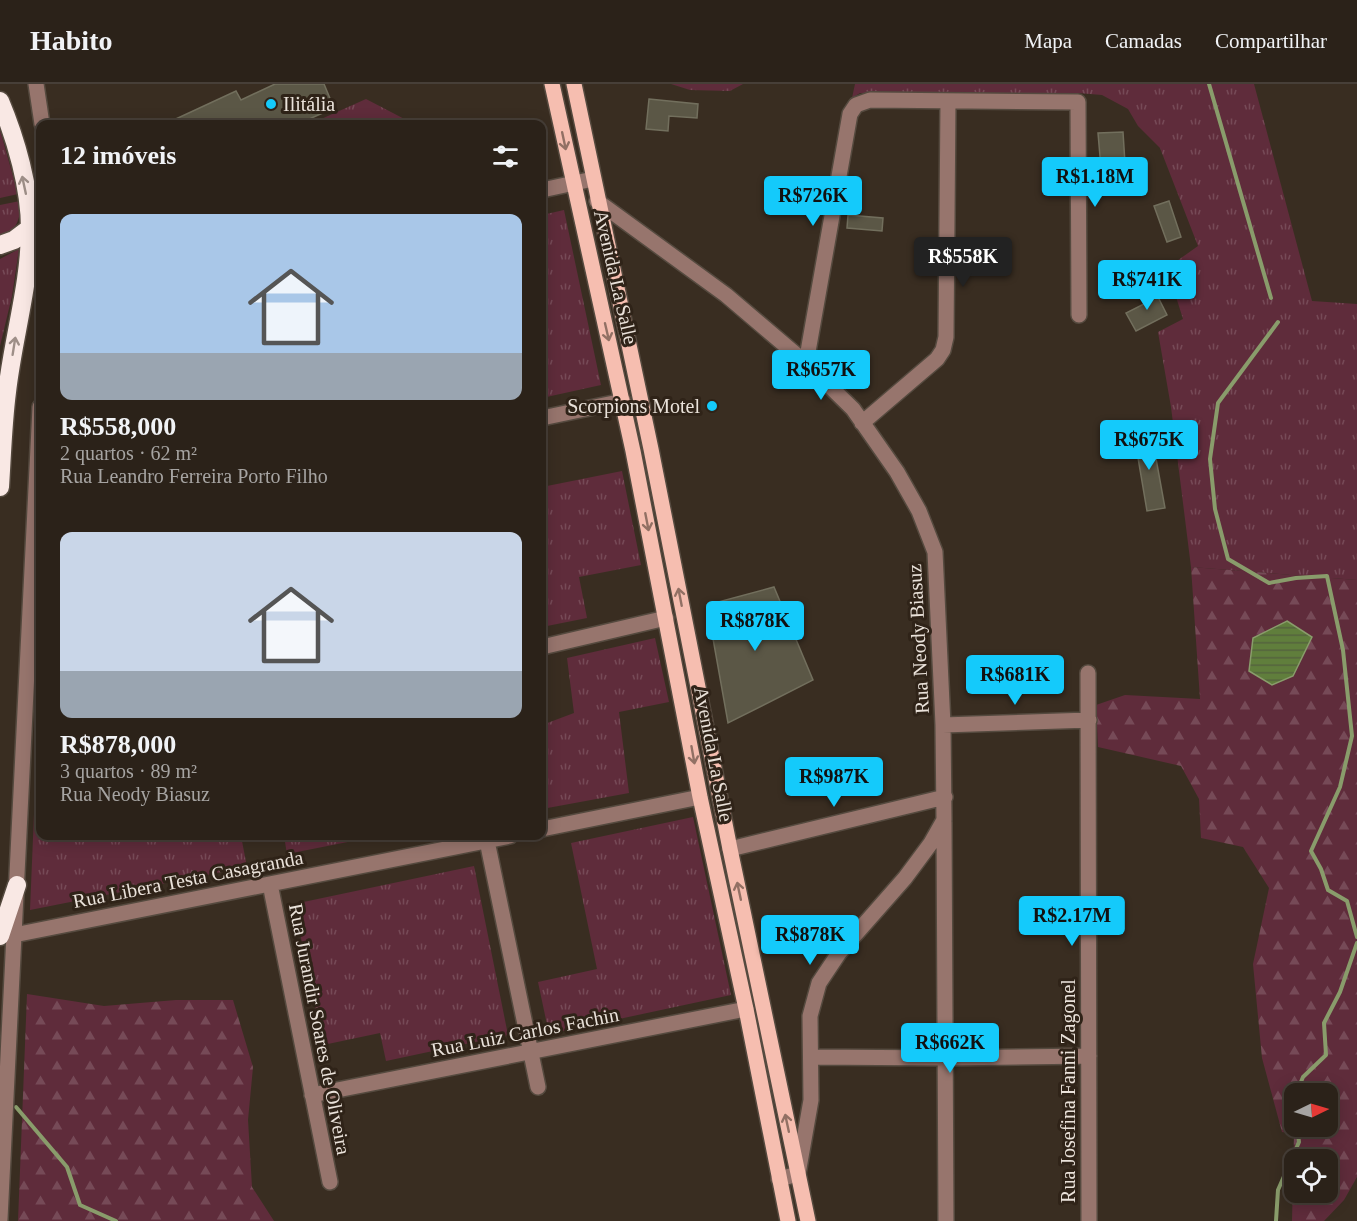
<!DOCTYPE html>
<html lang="pt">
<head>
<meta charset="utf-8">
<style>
	body { margin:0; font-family:Georgia,serif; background:#332a22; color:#f1f3f6; height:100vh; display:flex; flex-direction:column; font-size:22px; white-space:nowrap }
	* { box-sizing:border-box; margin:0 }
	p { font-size:20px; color:#a6a4a2 }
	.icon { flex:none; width:33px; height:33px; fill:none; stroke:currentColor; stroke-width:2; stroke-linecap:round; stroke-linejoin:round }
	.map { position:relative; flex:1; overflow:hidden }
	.panel { position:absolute; left:36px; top:36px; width:510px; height:720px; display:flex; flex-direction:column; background:#2b2219; border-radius:12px; box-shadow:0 3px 15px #0003,0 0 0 2px #473f38 }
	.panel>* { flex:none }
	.needle { width:39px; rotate:85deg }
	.tools { position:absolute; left:1284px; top:999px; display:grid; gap:12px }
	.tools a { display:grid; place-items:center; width:54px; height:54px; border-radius:12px; background:#2b2219; box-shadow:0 3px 15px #0003,0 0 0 2px #473f38; font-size:30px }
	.price { position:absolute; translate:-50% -51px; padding:0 14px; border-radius:6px; background:#14cafb; color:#111; font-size:20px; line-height:39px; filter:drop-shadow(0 2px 3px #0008) }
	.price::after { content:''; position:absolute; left:50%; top:36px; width:18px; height:14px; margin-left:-9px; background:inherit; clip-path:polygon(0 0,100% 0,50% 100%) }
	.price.selected { background:#222; color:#fff }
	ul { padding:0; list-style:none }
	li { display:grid; align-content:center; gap:12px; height:318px; padding:0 24px }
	li span { display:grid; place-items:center; height:186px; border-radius:12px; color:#555 }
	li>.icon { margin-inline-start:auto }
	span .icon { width:108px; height:108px; fill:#fffc; stroke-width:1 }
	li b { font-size:26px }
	h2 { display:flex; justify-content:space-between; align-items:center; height:72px; padding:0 24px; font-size:26px }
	header { display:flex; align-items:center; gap:36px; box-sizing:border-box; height:84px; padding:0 30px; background:#2b2219; border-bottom:2px solid #473f38 }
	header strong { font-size:28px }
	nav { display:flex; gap:33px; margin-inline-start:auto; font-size:21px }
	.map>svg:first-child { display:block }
	.grass { fill:url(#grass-tufts) }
	.forest { fill:url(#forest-firs); fill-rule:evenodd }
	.water { fill:url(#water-rules); stroke:#899c6b; stroke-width:1.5 }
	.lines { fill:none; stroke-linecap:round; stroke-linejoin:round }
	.stream { stroke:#899c6b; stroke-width:4 }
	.building { fill:#5b5746; stroke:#726f5d; stroke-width:1.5 }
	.minor-casing { stroke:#554a3f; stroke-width:18 }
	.major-casing { stroke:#554a3f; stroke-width:18 }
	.highway-casing { stroke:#554a3f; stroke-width:21 }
	.minor { stroke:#97756d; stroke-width:15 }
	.major { stroke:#f6beb0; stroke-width:15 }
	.highway { stroke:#f9e8e4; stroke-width:18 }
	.oneway { stroke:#927064 }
	.oneway2 { stroke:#9e8f88 }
	.poi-dot { fill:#14cafb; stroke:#2f2318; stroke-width:2 }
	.labels { text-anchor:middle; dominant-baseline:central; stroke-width:6; stroke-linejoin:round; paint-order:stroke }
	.poi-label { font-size:20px; fill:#eae2da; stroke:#2f2318; text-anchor:start }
	.street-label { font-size:20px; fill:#eae2da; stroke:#2f2318 }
</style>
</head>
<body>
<header>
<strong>Habito</strong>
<nav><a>Mapa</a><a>Camadas</a><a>Compartilhar</a></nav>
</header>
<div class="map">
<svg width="1357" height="1137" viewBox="0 0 1357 1137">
	<defs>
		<pattern id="grass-tufts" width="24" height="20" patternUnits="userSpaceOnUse" patternTransform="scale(1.5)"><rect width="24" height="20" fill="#5f2c3b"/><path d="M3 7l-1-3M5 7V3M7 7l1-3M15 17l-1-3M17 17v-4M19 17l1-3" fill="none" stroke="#764a57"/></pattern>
		<pattern id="forest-firs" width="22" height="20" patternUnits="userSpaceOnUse" patternTransform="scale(1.5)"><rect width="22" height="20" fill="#5f2c3b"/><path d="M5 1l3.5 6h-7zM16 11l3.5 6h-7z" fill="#764a57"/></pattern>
		<pattern id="water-rules" width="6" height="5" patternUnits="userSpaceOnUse" patternTransform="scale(1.5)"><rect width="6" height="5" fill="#607e3c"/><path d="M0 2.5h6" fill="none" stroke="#54643e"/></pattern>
	</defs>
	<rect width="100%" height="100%" fill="#392d21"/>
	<path class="grass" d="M671 0H743L730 7 690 6Z
		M855 0H1254L1312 217 1357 220V496L1191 483 1171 323 1158 248 1183 235 1167 184 1198 162 1160 64 1138 42 1128 25 1102 11 1078 9H860L852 14Z
		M366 15 414 40H310Z
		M0 46 18 110 0 114Z
		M20 117C21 134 17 147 0 154V121Z
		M564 126 601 301 542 314V131Z
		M19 165 12 212 0 262V175Z
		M622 387 641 481 579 493 587 534 542 543V403Z
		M655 554 669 618 619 628 629 709 542 725V641L574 629 567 574Z
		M40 681V752H241L247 783 30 826 36 682Z
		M693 733 731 911 549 950 538 898 597 885 571 759Z
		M284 752H378L287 770Z
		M474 782 508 951 386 977 380 949 323 961 294 820Z"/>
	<path class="forest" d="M1191 483 1357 496V1093L1344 1116 1324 1137H1292L1294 1050 1282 1048 1262 974 1253 880 1269 804 1243 763 1201 754 1199 715 1181 682 1098 663 1096 621 1125 611 1200 615ZM1294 1010H1328V1042H1294ZM1294 1076H1328V1108H1294Z
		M27 910 104 922 176 916H233L253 983 248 1036 252 1103 274 1137H18Z"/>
	<path class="water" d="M1287 537 1312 553 1293 592 1272 601 1249 587 1253 554Z"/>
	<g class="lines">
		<path class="stream" d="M1209 0 1271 214
			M1278 238 1218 319 1210 375 1215 425 1228 475 1269 499 1296 494 1327 492 1343 566 1352 652 1340 703 1311 767 1321 785 1328 806 1347 817 1357 853
			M1296 1010 1303 993 1326 971 1324 939 1340 908 1357 859
			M1294 1014V1026
			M16 1023 67 1083 80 1121 116 1137
			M1276 1137 1278 1106 1299 1058 1297 1042"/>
	</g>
	<path class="building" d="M275 0H324L334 24 298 40H165L236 7 241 16Z
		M649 15 698 20 697 34 669 32 668 47 646 45Z
		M1123 48 1126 95 1102 96 1098 49Z
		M1169 117 1181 153 1167 158 1154 122Z
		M848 131 883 134 882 147 847 144Z
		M1154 205 1167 231 1136 247 1126 229 1144 220 1140 212Z
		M1151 347 1165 424 1147 427 1134 350Z
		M774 503 813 596 728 639 707 521Z"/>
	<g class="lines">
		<g class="minor-casing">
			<path id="minor" d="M36 0 42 40
				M542 106 593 95
				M597 117 726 211 806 279 853 325 897 388 919 427 935 468 943 641 944 736 931 759 905 794 839 869 819 899 810 932 811 1016 798 1090 779 1095
				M806 279 850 30 856 21 870 16 1078 18 1079 231
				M542 334 623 317
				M862 339 937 275 943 266 946 253 948 17
				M542 563 666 534
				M1088 589 1089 1137
				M943 641 1089 636
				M944 738 946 1137
				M542 745 700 713
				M486 752 538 1003
				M730 765 945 713
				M270 800 330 1098
				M14 851 510 752
				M812 973 946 974 1089 972
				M312 1011 746 925
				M0 1135C14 865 25 594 40 323"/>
		</g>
		<g class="major-casing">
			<path id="major" d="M552 0 633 367 700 713 746 925 788 1137
				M574 0 651 365 730 765 808 1137"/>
		</g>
		<g class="highway-casing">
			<path id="highway" d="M0 17C16 55 30 104 30 145 30 200 13 254 7 308 3 339 2 372 0 403
				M0 161 14 156 30 144
				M0 852 17 801"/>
		</g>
		<use href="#minor" class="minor"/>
		<use href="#major" class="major"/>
		<use href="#highway" class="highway"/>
	</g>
	<defs><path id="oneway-shaft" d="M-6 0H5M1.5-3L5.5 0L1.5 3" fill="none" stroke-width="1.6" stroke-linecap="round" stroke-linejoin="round" transform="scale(1.5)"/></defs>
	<g class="oneway">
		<use href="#oneway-shaft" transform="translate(564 57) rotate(78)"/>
		<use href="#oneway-shaft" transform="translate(607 248) rotate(77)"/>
		<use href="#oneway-shaft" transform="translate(647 438) rotate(79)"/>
		<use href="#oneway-shaft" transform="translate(680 513) rotate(-101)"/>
		<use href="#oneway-shaft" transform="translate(693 671) rotate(80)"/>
		<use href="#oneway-shaft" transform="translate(739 807) rotate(-102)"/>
		<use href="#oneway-shaft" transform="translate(787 1039) rotate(-102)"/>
	</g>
	<g class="oneway2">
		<use href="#oneway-shaft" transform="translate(24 101) rotate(-102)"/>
		<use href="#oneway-shaft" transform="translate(14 262) rotate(-81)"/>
	</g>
	<g class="poi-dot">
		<circle cx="271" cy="20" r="6"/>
		<circle cx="712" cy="322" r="6"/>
	</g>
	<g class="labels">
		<g class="poi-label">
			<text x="283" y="20">Ilitália</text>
			<text x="700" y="322" text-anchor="end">Scorpions Motel</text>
		</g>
		<g class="street-label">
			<text transform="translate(616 193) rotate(77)">Avenida La Salle</text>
			<text transform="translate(918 555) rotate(-93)">Rua Neody Biasuz</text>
			<text transform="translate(714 670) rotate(79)">Avenida La Salle</text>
			<text transform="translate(188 795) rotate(-11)">Rua Libera Testa Casagranda</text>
			<text transform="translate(320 945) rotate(79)">Rua Jurandir Soares de Oliveira</text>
			<text transform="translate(525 948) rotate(-11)">Rua Luiz Carlos Fachin</text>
			<text transform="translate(1068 1007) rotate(-90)">Rua Josefina Fanni Zagonel</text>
		</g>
	</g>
</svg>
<div class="tools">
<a><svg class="needle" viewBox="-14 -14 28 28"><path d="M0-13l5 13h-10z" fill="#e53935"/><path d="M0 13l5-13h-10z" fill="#a6a4a2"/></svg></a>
<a><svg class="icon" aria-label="locate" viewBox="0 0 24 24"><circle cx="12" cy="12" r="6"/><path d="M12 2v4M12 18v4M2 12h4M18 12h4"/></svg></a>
</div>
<b class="price" style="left:1095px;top:124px">R$1.18M</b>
<b class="price" style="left:813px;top:143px">R$726K</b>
<b class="price selected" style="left:963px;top:204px">R$558K</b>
<b class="price" style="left:1147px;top:227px">R$741K</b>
<b class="price" style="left:821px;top:317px">R$657K</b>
<b class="price" style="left:1149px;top:387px">R$675K</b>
<b class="price" style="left:755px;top:568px">R$878K</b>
<b class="price" style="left:1015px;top:622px">R$681K</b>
<b class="price" style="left:834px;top:724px">R$987K</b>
<b class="price" style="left:1072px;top:863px">R$2.17M</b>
<b class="price" style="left:810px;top:882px">R$878K</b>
<b class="price" style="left:950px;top:990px">R$662K</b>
<section class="panel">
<h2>12 imóveis<svg class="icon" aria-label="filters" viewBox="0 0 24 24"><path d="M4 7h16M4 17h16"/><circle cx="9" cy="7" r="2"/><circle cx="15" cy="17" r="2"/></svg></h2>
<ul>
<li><span style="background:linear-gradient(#a9c7e8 75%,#9aa5b1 0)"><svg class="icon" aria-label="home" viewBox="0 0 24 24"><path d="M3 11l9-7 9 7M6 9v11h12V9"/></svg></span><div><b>R$558,000</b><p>2 quartos · 62 m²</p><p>Rua Leandro Ferreira Porto Filho</p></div></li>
<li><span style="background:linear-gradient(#c9d6e8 75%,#9aa5b1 0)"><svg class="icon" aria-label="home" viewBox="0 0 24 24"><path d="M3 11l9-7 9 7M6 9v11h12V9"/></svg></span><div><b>R$878,000</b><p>3 quartos · 89 m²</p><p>Rua Neody Biasuz</p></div></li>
</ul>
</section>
</div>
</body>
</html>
